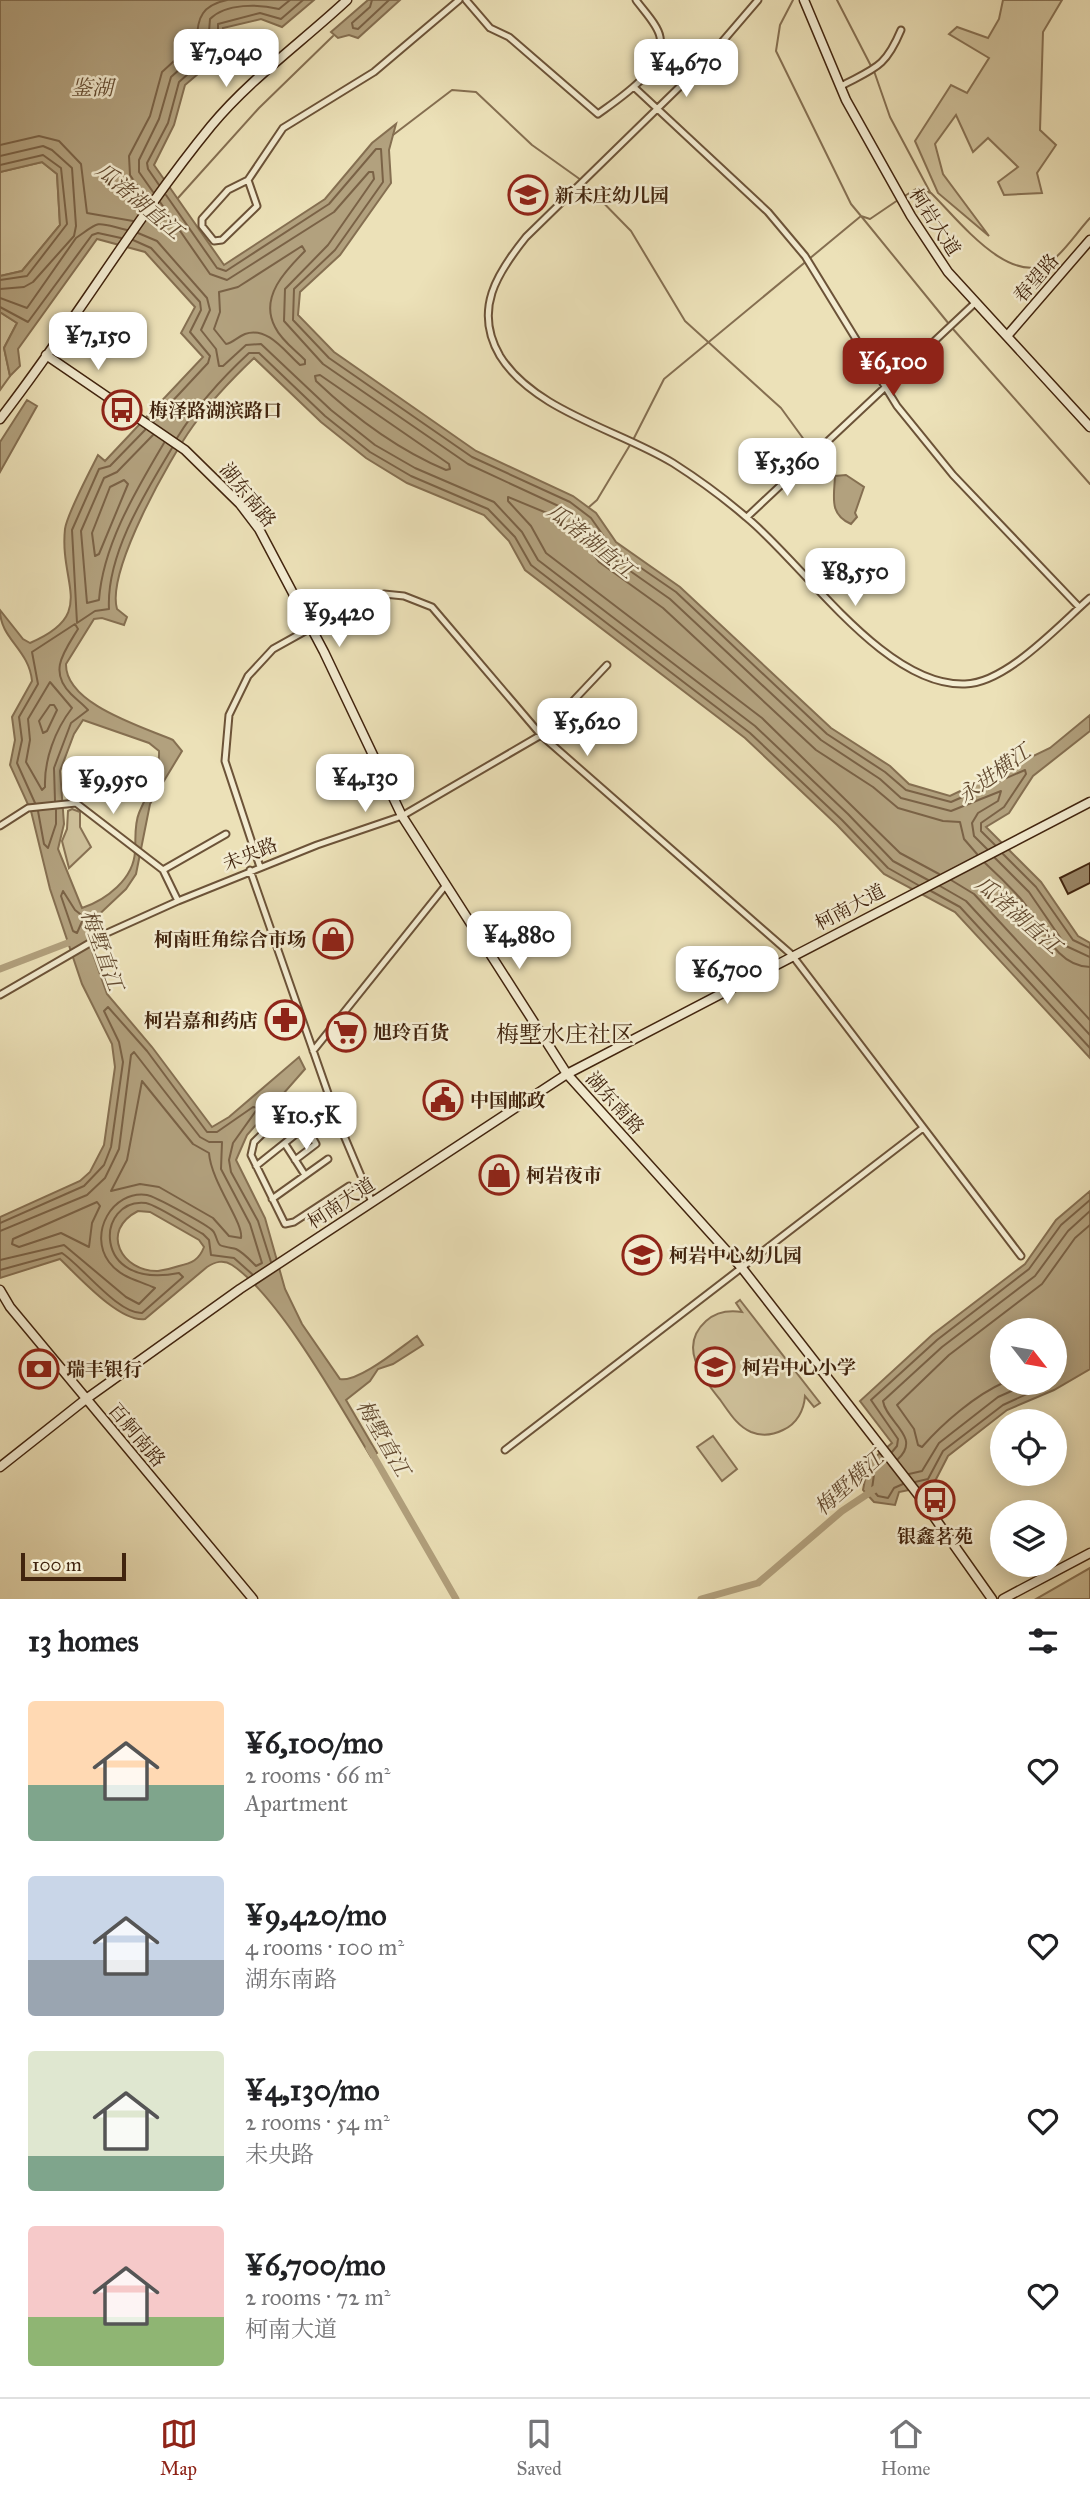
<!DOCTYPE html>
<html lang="en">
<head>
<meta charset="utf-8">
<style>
	body { margin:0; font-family:"IM FELL Great Primer","Noto Serif SC",serif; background:#f6f6f6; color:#202124; height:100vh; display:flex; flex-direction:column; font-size:26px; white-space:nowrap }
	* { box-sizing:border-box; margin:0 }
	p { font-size:23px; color:#757577 }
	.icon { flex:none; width:38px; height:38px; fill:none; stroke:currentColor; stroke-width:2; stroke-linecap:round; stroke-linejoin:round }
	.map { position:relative; height:1599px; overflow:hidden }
	.panel { display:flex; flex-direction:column; background:#fff; flex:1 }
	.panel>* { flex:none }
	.needle { width:46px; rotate:121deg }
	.fabs { position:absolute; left:990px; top:1318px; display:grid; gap:14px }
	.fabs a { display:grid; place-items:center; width:77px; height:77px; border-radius:50%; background:#fff; box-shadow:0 4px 18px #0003; font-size:35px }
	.scale { position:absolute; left:21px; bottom:18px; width:105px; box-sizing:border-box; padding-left:7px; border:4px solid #41240e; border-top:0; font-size:19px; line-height:24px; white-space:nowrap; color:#41240e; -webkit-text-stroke:5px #f3ecd1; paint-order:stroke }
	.price { position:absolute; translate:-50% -60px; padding:0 16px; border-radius:14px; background:#fff; color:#222; font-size:23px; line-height:46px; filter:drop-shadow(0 2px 4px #0008) }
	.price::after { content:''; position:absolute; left:50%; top:42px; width:21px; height:16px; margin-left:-10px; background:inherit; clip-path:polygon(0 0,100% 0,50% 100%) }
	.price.selected { background:#8f2418; color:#fff }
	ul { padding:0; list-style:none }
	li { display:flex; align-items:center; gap:21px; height:175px; padding:0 28px }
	li span { display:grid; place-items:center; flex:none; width:196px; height:140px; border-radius:7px; color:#555 }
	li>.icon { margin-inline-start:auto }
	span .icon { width:84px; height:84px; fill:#fffc; stroke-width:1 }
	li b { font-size:30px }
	h2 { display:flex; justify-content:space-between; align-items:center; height:84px; padding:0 28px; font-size:30px }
	.dock { display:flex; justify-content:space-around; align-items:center; height:98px; border-top:2px solid #e0e0e0; background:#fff; font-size:19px; color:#757577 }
	.dock a { display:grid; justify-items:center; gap:4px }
	.dock .selected { color:#8f2418 }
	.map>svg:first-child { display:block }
	.green { fill:#cfc19b; stroke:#887254; stroke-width:2 }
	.water { fill:#b2a17e; stroke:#856f51; stroke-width:2; fill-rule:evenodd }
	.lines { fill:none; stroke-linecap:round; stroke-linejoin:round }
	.shore { stroke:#7a6246; stroke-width:2 }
	.stream { stroke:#856f51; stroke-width:2 }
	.canal { stroke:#b2a17e; stroke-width:7 }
	.building { fill:#9a8666; stroke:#41240e; stroke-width:2 }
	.street-casing { stroke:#6c5338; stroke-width:9 }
	.secondary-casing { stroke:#41240e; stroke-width:11 }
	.street { stroke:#f3ecd1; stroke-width:5 }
	.secondary { stroke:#f3ecd1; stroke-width:8 }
	.labels { text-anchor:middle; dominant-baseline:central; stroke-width:5; stroke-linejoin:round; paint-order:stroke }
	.poi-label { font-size:19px; font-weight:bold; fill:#41240e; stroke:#f3ecd1; text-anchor:start }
	.street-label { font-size:19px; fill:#41240e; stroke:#f3ecd1 }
	.water-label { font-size:21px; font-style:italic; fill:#634a30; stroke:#f3ecd1 }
	.quarter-label { font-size:23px; fill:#41240e; stroke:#f3ecd1 }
</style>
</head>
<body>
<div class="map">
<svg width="1090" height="1599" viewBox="0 0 1090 1599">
	<rect width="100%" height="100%" fill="#ece1b8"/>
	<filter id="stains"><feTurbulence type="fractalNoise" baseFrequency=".00286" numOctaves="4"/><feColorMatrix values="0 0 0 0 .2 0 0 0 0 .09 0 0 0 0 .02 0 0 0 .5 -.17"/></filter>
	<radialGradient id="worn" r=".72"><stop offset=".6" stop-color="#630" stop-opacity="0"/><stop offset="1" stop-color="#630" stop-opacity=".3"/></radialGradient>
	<path class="green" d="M1003 0H1062L1043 32 1040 130 1056 145 1037 173 1042 193 1004 195 998 182 1018 167 988 138 973 152 956 115 935 144 943 174 989 236 938 193 915 141 951 85 967 93 989 58 949 34 957 27 988 38 999 19Z
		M42 162 57 174 60 225 22 271 0 276V172Z
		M0 312 17 323 4 348 10 376 0 390Z
		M72 809 80 812V827L91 847 69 868 62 841 67 829 68 811Z
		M740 1300 820 1403 814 1407 805 1396C804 1410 797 1424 783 1430 773 1435 761 1436 751 1432 737 1426 729 1412 721 1401 703 1378 677 1347 706 1321 716 1312 729 1310 742 1312L736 1303Z
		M713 1436 737 1469 722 1481 697 1447Z
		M1090 1568V1599H1036Z"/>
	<path class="water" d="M0 0H314L282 27 261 19 223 28 226 50 185 85 174 125 154 165 224 265 325 199 372 143 396 124 389 150 391 183 340 255 300 292 298 315 334 352 476 451 573 496 596 513 616 542 680 587 831 728 890 766 909 784 950 796 1050 748 1090 715V731L1033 776 1009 813 986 827 1041 882 1078 936 1090 943V1058L955 912 884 874 837 825 745 738 525 570 509 541 484 515 407 483 366 458 321 422 254 358C233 378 210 402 193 426 170 458 106 571 117 609L127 617 124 625 102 618 94 619 66 664C65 704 143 727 173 740L182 751 150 804 136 874 126 889 91 922 86 934 107 994 152 1047 212 1127 229 1117 299 1057 305 1069 247 1135 236 1160 265 1218 285 1289 302 1324 340 1379C358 1383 401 1347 417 1336L423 1345 393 1364 378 1369 370 1381 346 1400 377 1453 371 1457C340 1406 279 1296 232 1265 223 1259 215 1262 207 1267L145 1319C120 1323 78 1276 60 1259L0 1278V1217L80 1181 90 1172 104 1145 115 1067 112 1044 82 984 50 889 31 811 10 765 15 740 12 717 32 681C29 649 0 639 0 610L23 639 30 643C98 614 59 585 65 529 67 514 90 471 98 455L105 461 203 357 181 333 195 307 145 252 97 239 18 349 20 366 10 376 4 348 17 323 0 312V276L22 271 60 225 57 174 42 162 0 172ZM83 720 149 743 159 751C160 776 148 791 139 813 134 825 136 838 135 851 134 879 106 900 82 908L58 849 64 824 60 771 74 734ZM138 1211 150 1212 199 1240 204 1247C199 1260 192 1263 179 1266 173 1268 165 1270 158 1271 122 1272 99 1231 138 1211Z
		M368 0H400L358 38 349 35 338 38 331 32Z
		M27 400 37 406 0 472V442Z
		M846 475 864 487 855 513 857 517 851 524C829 514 834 498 835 476Z
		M1090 1191V1369L1054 1390 1007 1410 948 1456 933 1485 899 1492 895 1505 874 1502 863 1490 868 1463 892 1443 860 1401 932 1335 1025 1264 1056 1220ZM1003 1330H1055V1382H1003Z"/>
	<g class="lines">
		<path class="shore" d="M372 0 370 7 352 23 353 28 358 29 389 0
			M0 145 39 136 59 141 81 164 87 213 133 221
			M0 156 43 146 52 150 72 168 76 226 74 236 33 282 24 287 0 289
			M0 165 43 155 61 168 67 224 27 276 0 280
			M159 185 148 169 147 163 168 123 179 82 218 47V24L260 13 281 19 303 0
			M153 192 139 172V160L159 119 171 77 208 44 210 19C226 3 259 4 279 9L290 0
			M166 195 217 268 226 271 329 204 376 149H381L383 182 335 250 294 289 293 320 329 358 472 457 570 502 591 518 612 548 676 592 827 734 885 772 906 790 951 802 1025 770 1026 774 1004 807 981 823V831L995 845
			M147 201 130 175 129 156 150 116 162 72 197 40C197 17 203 5 227 0
			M160 202 210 274 227 280 334 212 369 172H373L374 179 328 245 285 289 284 321 323 364 468 464 565 509 584 524 606 554 670 599 821 740 880 779 901 798 951 811 1001 791 998 801 978 813 972 823 974 836 987 849
			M138 233 157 241 207 298 210 310 201 330 216 349 219 366H223L246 345 261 344 331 410 375 445 415 468 494 502 522 532 538 560 755 726 848 814 893 861 928 880
			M133 240 151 248 200 302 201 310 190 332 210 356 208 363 153 422
			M302 246 305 251C286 270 259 297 275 327 281 340 295 350 305 360V364L300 365C285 352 268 326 245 334 237 337 233 343 226 344L214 329 220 312 219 292 238 287Z
			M0 298 27 308 76 238C102 220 94 222 127 230
			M0 307 28 322 92 235 98 233 121 238
			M320 375 449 464 450 469 446 470C396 449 355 418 316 381L315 376Z
			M145 430 110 466 99 469 72 530 77 623 95 611 109 609C106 555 145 493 172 448
			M153 435 117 472 104 478 81 531 87 603 99 600C103 544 137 489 164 443
			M177 438C196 407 223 377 249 353H259L325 416 370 452 411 476 488 509 515 537 531 565 750 733 842 820 888 868 918 885
			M124 480 128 484 99 554 95 556 92 533 110 487Z
			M50 682 72 708C55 730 44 760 45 787L42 790 26 762 30 740 28 719Z
			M50 705H54L57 710 47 731 43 733 39 721Z
			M35 803 17 763 22 740 19 717 38 684 32 652 75 624 78 629C64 652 48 671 71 694 77 700 83 704 88 710L71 723 54 768 55 801
			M38 811 44 844 48 848 56 824V810
			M1003 854 1036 887 1073 940 1090 948
			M995 858 1029 892 1066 946 1090 957
			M985 863C997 874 1009 886 1020 898 1041 921 1053 966 1090 967
			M939 874 900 853 762 718 546 553 531 526 508 501V497L559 518 576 531 599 562 663 608 816 750 873 787 898 808 943 821 960 822 964 839 977 854
			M951 880 974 894 1090 1020
			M940 886 966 901 1090 1035
			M63 891 75 910 84 917 77 933 73 931 61 896Z
			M931 891 960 907 1090 1048
			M142 1081 193 1144 209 1153C211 1182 244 1223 241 1238L229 1236 213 1218 159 1187 140 1184 111 1191 127 1160Z
			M97 1202 100 1206 92 1223 89 1247 61 1233 19 1247 12 1244 13 1239Z
			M0 1223 84 1186 104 1165 111 1147 123 1062 119 1042 104 1011 108 1007 147 1051 207 1132H217L253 1107 258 1108 233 1143 229 1160 231 1172 258 1221 271 1262
			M0 1231 87 1195 105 1178 119 1149 131 1055 134 1052 200 1137 209 1142H222L221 1169 250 1224 262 1263 256 1266C250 1260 244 1253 236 1249 232 1248 223 1247 220 1245 217 1243 216 1234 213 1231 208 1225 154 1196 147 1195 112 1190 88 1234 109 1262 121 1278 138 1280 155 1288L139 1304 126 1297 64 1245 0 1260
			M0 1270 62 1253C83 1267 118 1314 142 1313L183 1277 179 1273C90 1291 96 1197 146 1203 157 1205 190 1227 203 1234L209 1240 211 1255 234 1258 252 1274
			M1005 1382C975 1395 942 1424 922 1447L918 1445 914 1429 897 1405 949 1355 1042 1284 1075 1238 1090 1225
			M892 1452 897 1446 898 1439 871 1400 937 1340 1029 1269 1061 1225 1090 1200
			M884 1459 875 1467 872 1489 878 1496 888 1498 894 1488 903 1484
			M898 1459C922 1437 886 1422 883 1401L942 1347 1035 1276 1068 1231 1090 1211
			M909 1474 922 1471 939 1443 998 1397 1032 1382
			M915 1482 928 1479 943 1451 1003 1405 1053 1382"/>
		<path class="stream" d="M793 0 780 25 776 51 851 204 861 216 870 219 898 200
			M837 0 871 66
			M874 71 890 117 930 192
			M393 135 452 90 476 92 532 145 581 180
			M585 184 631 231 685 321 781 408 813 452
			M903 197 916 189 931 193C958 219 1013 293 1054 259 1067 248 1078 231 1090 218
			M178 198 259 108 333 36
			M953 329 1090 484
			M633 440 664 379 861 216 949 324
			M817 456 835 476
			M589 507 597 500 630 445"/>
		<path class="canal" d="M0 969 78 939
			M369 1448 456 1599
			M701 1599 758 1583 842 1511 875 1489"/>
	</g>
	<path class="building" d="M1090 863V883L1068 894 1060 878Z"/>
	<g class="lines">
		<g class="street-casing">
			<path id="street" d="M466 0 490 28 509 37 598 114C620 98 666 69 660 37 658 25 643 10 636 0
				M758 0 704 63 526 237C497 273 473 310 500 356 534 411 619 430 673 463 698 479 724 498 746 517 804 564 884 687 965 684 1007 683 1060 624 1090 598
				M841 86C875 68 885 68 901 30
				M635 88 768 212 805 256 897 406 953 475 1079 607
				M248 180 257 206 222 240 214 241 202 226V219L228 190 248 180 283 128 374 72 459 0
				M747 517 976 302
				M0 826 28 808 76 803 163 870 178 901
				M260 867 225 761 229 715 248 676 273 649 359 601 384 594 404 596 432 607 541 735 792 955 1021 1256
				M163 870 226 834
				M250 870 337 1119 372 1202
				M0 995 107 933 178 901 317 845 402 816 541 735 607 665
				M313 1051 446 885
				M293 1104 254 1142 251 1155 285 1224 294 1222 349 1186
				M312 1135 337 1119
				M285 1144 305 1175
				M256 1166 306 1126 316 1144 295 1160
				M272 1199 328 1159
				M505 1450 923 1128"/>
		</g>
		<g class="secondary-casing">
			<path id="secondary" d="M804 0 846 100 911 216 948 272 1090 427
				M1007 336 1090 240
				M46 355 185 450 240 504 259 529 324 652 402 816 567 1074 742 1268 920 1497 992 1599
				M0 419C74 324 135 219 211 126 250 79 302 42 347 0
				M0 1290 10 1307 253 1599
				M0 1467 86 1399 240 1289 567 1074 1090 802
				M1003 1599 1090 1553"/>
		</g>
		<use href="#street" class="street"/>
		<use href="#secondary" class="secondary"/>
	</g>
	<defs>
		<g id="school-ring" transform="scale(2.0125)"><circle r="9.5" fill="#f3ecd1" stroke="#8f2418" stroke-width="1.5"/><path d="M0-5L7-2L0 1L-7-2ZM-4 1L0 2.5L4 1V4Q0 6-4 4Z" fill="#8f2418"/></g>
		<g id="bus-ring" transform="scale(2.0125)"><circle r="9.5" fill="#f3ecd1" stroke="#8f2418" stroke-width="1.5"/><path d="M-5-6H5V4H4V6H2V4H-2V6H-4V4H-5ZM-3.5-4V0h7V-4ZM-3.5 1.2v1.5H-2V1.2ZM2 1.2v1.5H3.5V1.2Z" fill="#8f2418"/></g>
		<g id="shop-ring" transform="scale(2.0125)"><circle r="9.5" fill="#f3ecd1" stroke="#8f2418" stroke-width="1.5"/><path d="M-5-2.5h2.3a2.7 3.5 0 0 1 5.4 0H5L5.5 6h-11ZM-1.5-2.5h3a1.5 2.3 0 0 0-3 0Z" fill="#8f2418"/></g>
		<g id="pharmacy-ring" transform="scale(2.0125)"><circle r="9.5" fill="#f3ecd1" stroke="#8f2418" stroke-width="1.5"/><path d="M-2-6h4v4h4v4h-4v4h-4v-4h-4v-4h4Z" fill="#8f2418"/></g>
		<g id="supermarket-ring" transform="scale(2.0125)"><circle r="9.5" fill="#f3ecd1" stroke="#8f2418" stroke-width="1.5"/><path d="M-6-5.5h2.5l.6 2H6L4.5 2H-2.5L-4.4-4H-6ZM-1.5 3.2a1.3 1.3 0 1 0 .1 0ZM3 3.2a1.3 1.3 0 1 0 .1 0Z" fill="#8f2418"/></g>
		<g id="civic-ring" transform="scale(2.0125)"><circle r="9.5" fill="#f3ecd1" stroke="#8f2418" stroke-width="1.5"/><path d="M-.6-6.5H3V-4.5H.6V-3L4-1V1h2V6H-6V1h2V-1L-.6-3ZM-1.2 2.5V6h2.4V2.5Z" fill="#8f2418"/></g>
		<g id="bank-ring" transform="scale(2.0125)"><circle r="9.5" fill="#f3ecd1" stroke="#8f2418" stroke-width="1.5"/><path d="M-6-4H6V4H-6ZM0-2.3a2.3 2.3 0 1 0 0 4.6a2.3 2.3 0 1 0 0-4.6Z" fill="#8f2418"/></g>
	</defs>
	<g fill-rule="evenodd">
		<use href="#school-ring" x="528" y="195"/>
		<use href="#bus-ring" x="122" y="410"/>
		<use href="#shop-ring" x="333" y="939"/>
		<use href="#pharmacy-ring" x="285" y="1020"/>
		<use href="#supermarket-ring" x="346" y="1032"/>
		<use href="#civic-ring" x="443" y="1100"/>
		<use href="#shop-ring" x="499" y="1175"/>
		<use href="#school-ring" x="642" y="1255"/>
		<use href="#school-ring" x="715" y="1367"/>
		<use href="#bank-ring" x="39" y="1369"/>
		<use href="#bus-ring" x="935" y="1500"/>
	</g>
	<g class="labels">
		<g class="poi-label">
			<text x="555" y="195">新未庄幼儿园</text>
			<text x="149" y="410">梅泽路湖滨路口</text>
			<text x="306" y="939" text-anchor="end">柯南旺角综合市场</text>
			<text x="258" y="1020" text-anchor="end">柯岩嘉和药店</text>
			<text x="373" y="1032">旭玲百货</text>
			<text x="470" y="1100">中国邮政</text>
			<text x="526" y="1175">柯岩夜市</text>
			<text x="669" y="1255">柯岩中心幼儿园</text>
			<text x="742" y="1367">柯岩中心小学</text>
			<text x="66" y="1369">瑞丰银行</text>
			<text x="935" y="1536" text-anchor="middle">银鑫茗苑</text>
		</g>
		<g class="street-label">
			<text transform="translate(935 222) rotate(57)">柯岩大道</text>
			<text transform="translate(1036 278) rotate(-49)">春望路</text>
			<text transform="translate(248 495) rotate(51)">湖东南路</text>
			<text transform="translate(250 854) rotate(-22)">未央路</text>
			<text transform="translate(850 907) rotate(-28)">柯南大道</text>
			<text transform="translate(615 1103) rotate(48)">湖东南路</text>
			<text transform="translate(341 1203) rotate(-33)">柯南大道</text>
			<text transform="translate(137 1435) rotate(50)">百舸南路</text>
		</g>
		<g class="water-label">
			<text x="92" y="88">鉴湖</text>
			<text transform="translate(139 201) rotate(40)">瓜渚湖直江</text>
			<text transform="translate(591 541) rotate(39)">瓜渚湖直江</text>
			<text transform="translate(994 774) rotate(-36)">永进横江</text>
			<text transform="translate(1018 915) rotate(41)">瓜渚湖直江</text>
			<text transform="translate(102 950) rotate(70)">梅墅直江</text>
			<text transform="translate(383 1438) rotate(60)">梅墅直江</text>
			<text transform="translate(849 1483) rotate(-42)">梅墅横江</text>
		</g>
		<g class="quarter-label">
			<text x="565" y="1034">梅墅水庄社区</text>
		</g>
	</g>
	<rect width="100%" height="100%" filter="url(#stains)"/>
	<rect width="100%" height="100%" fill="url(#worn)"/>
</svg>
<div class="fabs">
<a><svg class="needle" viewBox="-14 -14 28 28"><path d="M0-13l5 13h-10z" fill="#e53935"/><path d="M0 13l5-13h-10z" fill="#757577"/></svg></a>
<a><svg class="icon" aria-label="locate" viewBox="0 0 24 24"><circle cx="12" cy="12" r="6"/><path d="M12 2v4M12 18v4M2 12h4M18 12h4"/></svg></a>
<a><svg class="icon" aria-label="layers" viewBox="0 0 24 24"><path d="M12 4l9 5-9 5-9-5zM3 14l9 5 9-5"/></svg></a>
</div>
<div class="scale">100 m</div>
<b class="price" style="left:226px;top:89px">¥7,040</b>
<b class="price" style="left:686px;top:99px">¥4,670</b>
<b class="price" style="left:98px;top:372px">¥7,150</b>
<b class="price selected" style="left:893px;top:398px">¥6,100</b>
<b class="price" style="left:787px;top:498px">¥5,360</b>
<b class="price" style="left:855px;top:608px">¥8,550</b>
<b class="price" style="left:339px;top:649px">¥9,420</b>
<b class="price" style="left:587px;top:758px">¥5,620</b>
<b class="price" style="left:365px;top:814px">¥4,130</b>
<b class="price" style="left:113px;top:816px">¥9,950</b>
<b class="price" style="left:519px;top:971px">¥4,880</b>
<b class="price" style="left:727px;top:1006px">¥6,700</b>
<b class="price" style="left:306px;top:1152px">¥10.5K</b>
</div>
<section class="panel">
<h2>13 homes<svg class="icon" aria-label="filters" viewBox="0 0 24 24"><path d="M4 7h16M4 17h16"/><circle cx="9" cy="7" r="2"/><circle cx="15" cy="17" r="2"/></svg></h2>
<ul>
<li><span style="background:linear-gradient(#ffd9b3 60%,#7fa58c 0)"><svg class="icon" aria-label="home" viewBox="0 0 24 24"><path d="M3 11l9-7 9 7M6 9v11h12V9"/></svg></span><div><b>¥6,100/mo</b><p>2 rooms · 66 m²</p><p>Apartment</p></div><svg class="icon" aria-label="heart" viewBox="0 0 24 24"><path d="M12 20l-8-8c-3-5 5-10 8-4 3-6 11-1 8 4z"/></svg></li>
<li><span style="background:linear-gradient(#c9d6e8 60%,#9aa5b1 0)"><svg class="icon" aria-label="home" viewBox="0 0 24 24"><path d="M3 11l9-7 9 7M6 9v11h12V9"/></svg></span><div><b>¥9,420/mo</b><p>4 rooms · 100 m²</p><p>湖东南路</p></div><svg class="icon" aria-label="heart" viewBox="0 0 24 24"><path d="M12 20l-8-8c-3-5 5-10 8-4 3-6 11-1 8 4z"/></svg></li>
<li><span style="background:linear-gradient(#dfe7d0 75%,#7fa58c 0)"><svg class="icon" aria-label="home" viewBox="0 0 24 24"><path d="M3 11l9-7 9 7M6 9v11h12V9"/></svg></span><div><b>¥4,130/mo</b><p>2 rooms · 54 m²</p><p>未央路</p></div><svg class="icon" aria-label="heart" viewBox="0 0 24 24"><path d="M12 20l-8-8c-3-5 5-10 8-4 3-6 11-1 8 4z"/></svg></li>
<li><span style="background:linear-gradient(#f6c9c9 65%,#8fb573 0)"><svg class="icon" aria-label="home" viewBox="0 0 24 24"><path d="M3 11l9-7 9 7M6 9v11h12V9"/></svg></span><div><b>¥6,700/mo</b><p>2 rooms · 72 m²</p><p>柯南大道</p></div><svg class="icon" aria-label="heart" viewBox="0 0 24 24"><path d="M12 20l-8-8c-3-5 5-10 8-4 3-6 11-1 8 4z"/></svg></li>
</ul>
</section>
<nav class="dock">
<a class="selected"><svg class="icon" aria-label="map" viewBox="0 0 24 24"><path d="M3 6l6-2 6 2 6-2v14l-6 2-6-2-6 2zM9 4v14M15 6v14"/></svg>Map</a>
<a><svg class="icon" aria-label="saved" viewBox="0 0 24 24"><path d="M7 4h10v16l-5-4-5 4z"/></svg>Saved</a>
<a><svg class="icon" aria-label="home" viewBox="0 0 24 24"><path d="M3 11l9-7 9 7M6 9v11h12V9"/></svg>Home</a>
</nav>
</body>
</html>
